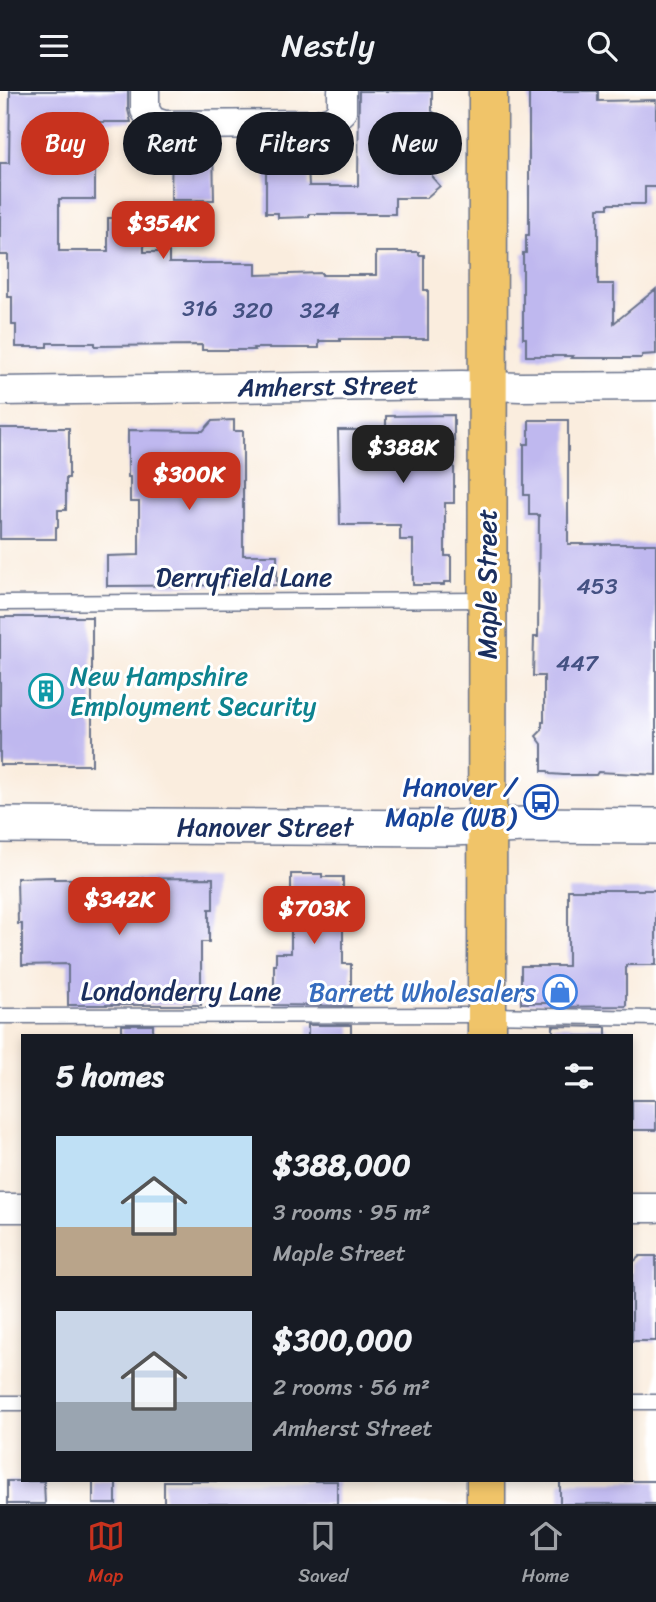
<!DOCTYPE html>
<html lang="en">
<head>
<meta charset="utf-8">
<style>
	body { margin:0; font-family:Sriracha,sans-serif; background:#20242c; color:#f1f3f6; height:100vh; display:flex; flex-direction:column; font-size:26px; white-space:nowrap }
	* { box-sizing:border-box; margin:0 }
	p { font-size:23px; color:#9ea1a6 }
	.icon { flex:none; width:38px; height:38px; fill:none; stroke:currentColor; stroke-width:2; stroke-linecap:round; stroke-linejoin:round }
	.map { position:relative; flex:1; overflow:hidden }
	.sheet { position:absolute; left:21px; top:943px; width:612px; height:448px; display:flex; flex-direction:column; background:#171b24; border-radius:0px; box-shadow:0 4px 10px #0003 }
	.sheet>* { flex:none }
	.top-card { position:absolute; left:21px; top:21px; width:614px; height:63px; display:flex; gap:14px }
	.price { position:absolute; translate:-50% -60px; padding:0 16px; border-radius:14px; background:#c8321e; color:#fff; font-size:23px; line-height:46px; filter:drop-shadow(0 2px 4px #0008) }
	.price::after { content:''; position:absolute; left:50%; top:42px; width:21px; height:16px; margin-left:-10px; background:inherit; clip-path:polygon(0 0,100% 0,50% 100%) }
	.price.current { background:#222; color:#fff }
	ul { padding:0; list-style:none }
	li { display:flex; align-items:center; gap:21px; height:175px; padding:0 35px }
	li span { display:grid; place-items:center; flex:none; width:196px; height:140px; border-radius:0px; color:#555 }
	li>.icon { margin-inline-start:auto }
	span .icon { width:84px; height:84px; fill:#fffc; stroke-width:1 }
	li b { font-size:30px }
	h2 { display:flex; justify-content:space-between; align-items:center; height:84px; padding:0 35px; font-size:30px }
	.tag { padding:0 24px; border-radius:32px; background:#171b24; box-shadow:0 4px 10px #0003; font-size:24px; line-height:63px }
	.tag.current { background:#c8321e; color:#fff }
	header { display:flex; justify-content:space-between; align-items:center; height:91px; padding:0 35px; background:#171b24; font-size:32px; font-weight:600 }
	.tabs { display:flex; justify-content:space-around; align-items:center; height:98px; border-top:2px solid #363941; background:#171b24; font-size:19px; color:#9ea1a6 }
	.tabs a { display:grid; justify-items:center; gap:4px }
	.tabs .current { color:#c8321e }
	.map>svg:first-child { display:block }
	.building { fill:#bfb8ef }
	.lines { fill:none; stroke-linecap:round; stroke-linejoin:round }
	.service-casing { stroke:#69728b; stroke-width:17 }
	.minor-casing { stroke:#69728b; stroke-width:31 }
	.tertiary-casing { stroke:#69728b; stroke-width:38 }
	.primary-casing { stroke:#69728b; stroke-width:41 }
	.service { stroke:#fff; stroke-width:14 }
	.minor { stroke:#fff; stroke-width:28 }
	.tertiary { stroke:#fff; stroke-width:35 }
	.primary { stroke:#f0c469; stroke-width:38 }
	.labels { text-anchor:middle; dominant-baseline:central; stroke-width:6; stroke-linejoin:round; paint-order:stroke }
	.number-label { font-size:23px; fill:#445182 }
	.street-label { font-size:26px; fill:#1b2f5e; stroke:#fff }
	.culture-label { font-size:26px; fill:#0d838f; stroke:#fff; text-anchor:start }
	.transit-label { font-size:26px; fill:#164399; stroke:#fff; text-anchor:end }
	.shop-label { font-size:26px; fill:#366cbe; stroke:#fff; text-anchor:end }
</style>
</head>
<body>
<header><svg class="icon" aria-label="menu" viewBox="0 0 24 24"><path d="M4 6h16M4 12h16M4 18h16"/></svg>Nestly<svg class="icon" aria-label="search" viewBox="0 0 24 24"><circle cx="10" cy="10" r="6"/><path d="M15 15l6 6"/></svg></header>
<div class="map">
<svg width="656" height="1413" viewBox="0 0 656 1413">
	<rect width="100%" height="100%" fill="#fff"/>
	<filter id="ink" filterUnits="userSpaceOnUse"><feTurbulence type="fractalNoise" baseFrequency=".0143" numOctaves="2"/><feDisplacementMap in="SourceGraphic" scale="14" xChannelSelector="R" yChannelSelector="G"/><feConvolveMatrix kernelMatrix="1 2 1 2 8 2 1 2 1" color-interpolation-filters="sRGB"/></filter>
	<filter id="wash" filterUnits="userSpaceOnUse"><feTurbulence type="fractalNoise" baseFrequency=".00686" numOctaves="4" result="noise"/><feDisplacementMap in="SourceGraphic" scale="28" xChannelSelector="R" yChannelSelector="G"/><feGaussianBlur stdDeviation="1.57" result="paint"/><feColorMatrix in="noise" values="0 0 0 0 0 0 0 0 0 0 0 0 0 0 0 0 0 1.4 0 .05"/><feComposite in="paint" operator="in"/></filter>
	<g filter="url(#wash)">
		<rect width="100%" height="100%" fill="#faedde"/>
		<g id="blocks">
			<path class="building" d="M10 0H128V19L131 31H99V48H95V108H59V160H108V127H144V161H169V172H256V184L322 182V184H376V161H419V164H424V199H428V248H340V250H319V257H253L254 259H202V254L95 255V252H47V256H16V234H12V206H8V164H0V72H9Z
				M359 0H432V20L441 27 432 34V86L440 95 426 107H395V123H309V126L278 127V122H266V61H284V54H307L309 95H358Z
				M529 0H598V10L656 9V96H645V113H608V117H598V193H614V232L656 198V263L642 264V267H571L573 265H526V247H523V162H526V144H529Z
				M172 54H213L214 109H171Z
				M454 324V412H445V465H451V491H444V494H413V449H400V434H340L338 339H386V325Z
				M234 329V340H243V464H277V494L107 495V465L139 464V411H130V386H128V339L203 340 212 330Z
				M529 329H568V453H656V684L598 681 596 684H564L550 683 548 680H542V653L536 645 542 639V631H544V585H533L534 546H538L539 424H529V404H524V353H529Z
				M0 337H69V387H66V419H58V436H56V448H0Z
				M0 526H92V674H0Z
				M291 783H322V786H343V873H351V915L274 914V874H276V862H291Z
				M54 786V788L213 787V818H209V851H201V914H68V873L22 874V833H18L17 787Z
				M568 799H656V874H626V915L553 916V912H521V875H568Z
				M122 934H153V945H122Z
				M308 934H351V945H308Z
				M553 935 606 936V945H553Z
				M632 1009H656V1039H632Z
				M640 1165H656V1250H632V1172Z
				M7 1390H44L45 1413H7Z
				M93 1390H116V1413H93Z
				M164 1390H337V1413H164Z
				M560 1390H656V1413H560Z"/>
		</g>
	</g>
	<g filter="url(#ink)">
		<use href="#blocks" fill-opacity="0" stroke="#69728b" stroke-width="2"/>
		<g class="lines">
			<g class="service-casing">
				<path id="service" d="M0 512 485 509
					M0 925 487 924 656 927
					M632 1311H656
					M0 1312H23"/>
			</g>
			<g class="minor-casing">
				<path id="minor" d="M145 0V19L152 30 164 34 318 33 332 29 342 20V0
					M0 300 462 294 520 296 656 295
					M0 1117H23
					M632 1117H656"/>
			</g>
			<g class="tertiary-casing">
				<path id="tertiary" d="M0 734 451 737 525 734 656 735"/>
			</g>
			<g class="primary-casing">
				<path id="primary" d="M487 945 488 0
					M486 1413V1390"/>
			</g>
			<use href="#service" class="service"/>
			<use href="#minor" class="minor"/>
			<use href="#tertiary" class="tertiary"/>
			<use href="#primary" class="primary"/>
		</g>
	</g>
	<defs>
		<g id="building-ring" transform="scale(1.75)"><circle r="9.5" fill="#fff" stroke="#0f9aa8" stroke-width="1.5"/><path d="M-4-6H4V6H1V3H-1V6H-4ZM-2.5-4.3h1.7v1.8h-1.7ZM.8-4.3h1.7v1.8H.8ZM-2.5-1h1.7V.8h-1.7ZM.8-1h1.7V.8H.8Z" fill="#0f9aa8"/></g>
		<g id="bus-ring" transform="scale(1.75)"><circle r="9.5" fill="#fff" stroke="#1a4fb4" stroke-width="1.5"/><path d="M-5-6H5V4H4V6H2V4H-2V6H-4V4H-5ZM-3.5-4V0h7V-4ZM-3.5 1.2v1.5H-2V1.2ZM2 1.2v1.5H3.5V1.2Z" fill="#1a4fb4"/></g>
		<g id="shop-ring" transform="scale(1.75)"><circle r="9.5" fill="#fff" stroke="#3f7fe0" stroke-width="1.5"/><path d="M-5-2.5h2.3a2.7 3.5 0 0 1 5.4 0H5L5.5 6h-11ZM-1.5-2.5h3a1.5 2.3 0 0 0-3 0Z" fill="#3f7fe0"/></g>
	</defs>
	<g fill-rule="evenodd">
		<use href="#building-ring" x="46" y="600"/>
		<use href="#bus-ring" x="541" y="711"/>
		<use href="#shop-ring" x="560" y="901"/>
	</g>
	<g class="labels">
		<g class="number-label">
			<text x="200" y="217">316</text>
			<text x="253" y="219">320</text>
			<text x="320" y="219">324</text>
			<text x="597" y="495">453</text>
			<text x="577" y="572">447</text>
		</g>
		<g class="street-label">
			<text transform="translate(328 295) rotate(-1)">Amherst Street</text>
			<text x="244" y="486">Derryfield Lane</text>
			<text transform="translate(487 493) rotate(-90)">Maple Street</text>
			<text x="265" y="736">Hanover Street</text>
			<text x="181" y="900">Londonderry Lane</text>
		</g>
		<g class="culture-label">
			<text x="70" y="585">New Hampshire<tspan x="70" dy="30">Employment Security</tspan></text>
		</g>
		<g class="transit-label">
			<text x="516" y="696">Hanover /<tspan x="516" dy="30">Maple (WB)</tspan></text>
		</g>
		<g class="shop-label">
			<text x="536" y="901">Barrett Wholesalers</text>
		</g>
	</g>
</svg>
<b class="price" style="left:163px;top:170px">$354K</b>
<b class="price current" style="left:403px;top:394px">$388K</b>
<b class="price" style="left:189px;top:421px">$300K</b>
<b class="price" style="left:119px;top:846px">$342K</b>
<b class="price" style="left:314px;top:855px">$703K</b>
<div class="top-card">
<a class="tag current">Buy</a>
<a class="tag">Rent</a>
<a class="tag">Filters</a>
<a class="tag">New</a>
</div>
<section class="sheet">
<h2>5 homes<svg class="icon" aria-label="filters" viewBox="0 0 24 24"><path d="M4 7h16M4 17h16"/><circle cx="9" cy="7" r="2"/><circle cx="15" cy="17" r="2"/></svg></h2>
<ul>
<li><span style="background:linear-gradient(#bfe0f5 65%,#b9a48a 0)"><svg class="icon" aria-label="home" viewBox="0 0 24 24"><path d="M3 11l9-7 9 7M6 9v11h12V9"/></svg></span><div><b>$388,000</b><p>3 rooms · 95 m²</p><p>Maple Street</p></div></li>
<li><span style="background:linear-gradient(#c9d6e8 65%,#9aa5b1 0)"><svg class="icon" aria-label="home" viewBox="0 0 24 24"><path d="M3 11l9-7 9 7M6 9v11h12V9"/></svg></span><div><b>$300,000</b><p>2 rooms · 56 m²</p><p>Amherst Street</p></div></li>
</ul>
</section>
</div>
<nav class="tabs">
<a class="current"><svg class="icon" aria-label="map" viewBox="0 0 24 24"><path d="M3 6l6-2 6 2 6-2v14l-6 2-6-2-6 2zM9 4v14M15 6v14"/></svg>Map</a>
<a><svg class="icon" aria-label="saved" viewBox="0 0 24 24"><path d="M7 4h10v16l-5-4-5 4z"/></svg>Saved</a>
<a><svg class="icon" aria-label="home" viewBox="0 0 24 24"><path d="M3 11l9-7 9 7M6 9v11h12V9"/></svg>Home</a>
</nav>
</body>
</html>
